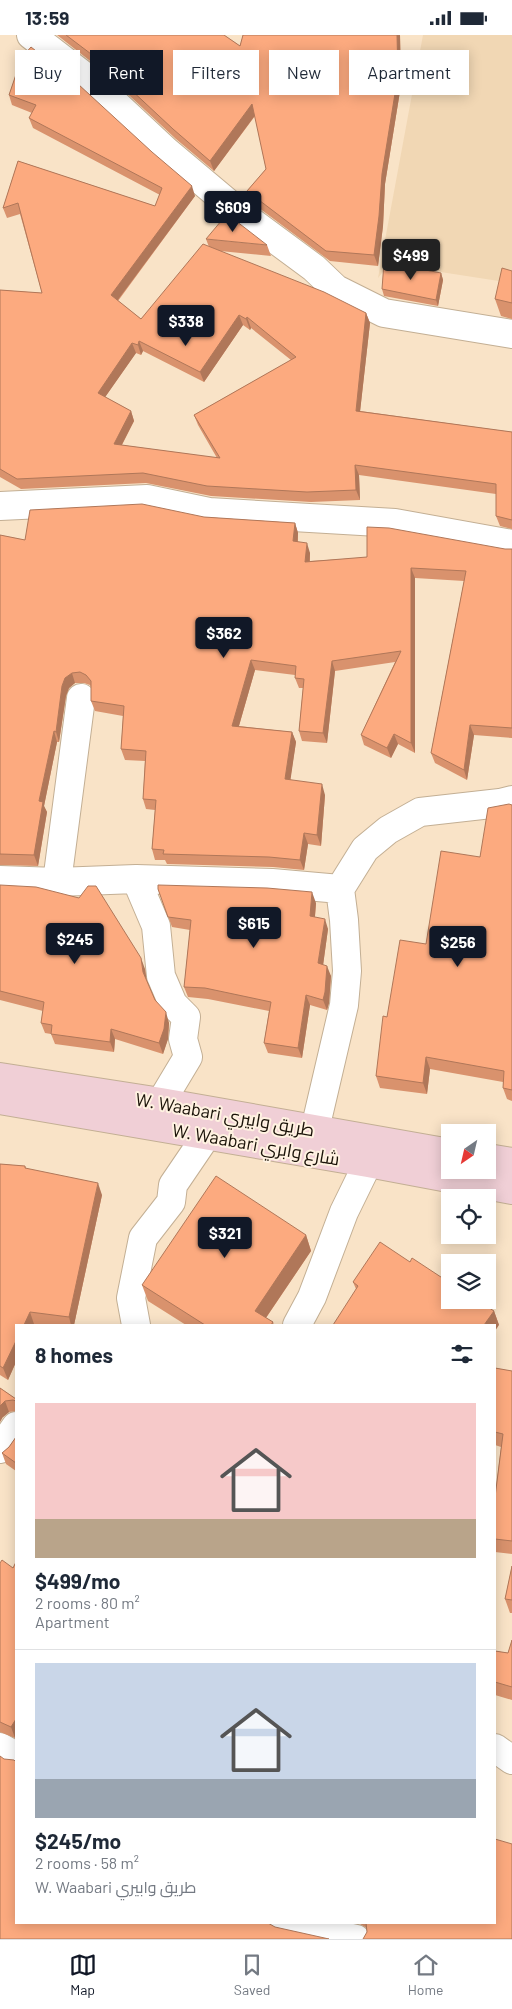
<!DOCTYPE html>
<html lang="en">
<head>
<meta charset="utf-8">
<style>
	body { margin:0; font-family:Barlow,Cairo,sans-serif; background:#f2f2f3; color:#1f2937; height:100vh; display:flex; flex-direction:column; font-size:19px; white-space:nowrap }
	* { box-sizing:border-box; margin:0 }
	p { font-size:16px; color:#747a83 }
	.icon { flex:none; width:28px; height:28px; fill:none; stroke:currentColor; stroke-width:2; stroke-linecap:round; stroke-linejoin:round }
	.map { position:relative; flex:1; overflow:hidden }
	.side { position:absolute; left:15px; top:1289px; width:481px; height:600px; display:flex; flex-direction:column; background:#fff; border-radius:0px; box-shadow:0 2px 12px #0003 }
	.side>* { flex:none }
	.top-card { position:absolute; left:15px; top:15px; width:482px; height:45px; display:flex; gap:10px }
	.needle { width:32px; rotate:214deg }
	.controls { position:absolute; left:441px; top:1089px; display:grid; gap:10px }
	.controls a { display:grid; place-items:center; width:55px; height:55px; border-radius:0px; background:#fff; box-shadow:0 2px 12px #0003; font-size:25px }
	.price { position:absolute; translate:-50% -42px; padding:0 11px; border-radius:5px; background:#111827; color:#fff; font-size:16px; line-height:32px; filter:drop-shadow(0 1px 2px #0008) }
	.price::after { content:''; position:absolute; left:50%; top:30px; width:15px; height:11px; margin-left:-8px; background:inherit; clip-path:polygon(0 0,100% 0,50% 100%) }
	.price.current { background:#222; color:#fff }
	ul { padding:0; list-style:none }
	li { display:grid; align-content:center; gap:10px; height:265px; padding:0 20px }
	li+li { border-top:1px solid #e0e1e3 }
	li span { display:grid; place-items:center; height:155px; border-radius:0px; color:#555 }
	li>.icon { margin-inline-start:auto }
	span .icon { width:90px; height:90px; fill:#fffc; stroke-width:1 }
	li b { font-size:21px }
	h2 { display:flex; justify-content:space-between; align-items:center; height:60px; padding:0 20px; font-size:21px }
	.pill { padding:0 18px; border-radius:0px; background:#fff; box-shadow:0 2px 12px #0003; font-size:18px; line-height:45px }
	.pill.current { background:#111827; color:#fff }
	.status { display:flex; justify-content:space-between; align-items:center; height:35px; padding:0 25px; background:#fff; direction:ltr }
	.status svg { height:14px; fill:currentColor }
	.menu { display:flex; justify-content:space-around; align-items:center; height:70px; border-top:1px solid #e0e1e3; background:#fff; font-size:14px; color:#747a83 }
	.menu a { display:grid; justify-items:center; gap:2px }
	.menu .current { color:#111827 }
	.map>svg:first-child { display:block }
	.built { fill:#f1d7b4 }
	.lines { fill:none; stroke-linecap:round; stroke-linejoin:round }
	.minor-casing { stroke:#c3af94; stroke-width:30 }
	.secondary-casing { stroke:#c3af94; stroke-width:30 }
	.minor { stroke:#fff; stroke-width:28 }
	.secondary { stroke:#f0cfd6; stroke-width:28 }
	.wall { fill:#d9926d; fill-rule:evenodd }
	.shaded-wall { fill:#b07759 }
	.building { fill:#fcaa7f; stroke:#b07759; fill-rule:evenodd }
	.labels { text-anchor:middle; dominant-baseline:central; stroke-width:4; stroke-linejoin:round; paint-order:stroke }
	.street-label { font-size:18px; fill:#1a1208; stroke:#fff2e1 }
</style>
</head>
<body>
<div class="status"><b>13:59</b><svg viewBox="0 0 49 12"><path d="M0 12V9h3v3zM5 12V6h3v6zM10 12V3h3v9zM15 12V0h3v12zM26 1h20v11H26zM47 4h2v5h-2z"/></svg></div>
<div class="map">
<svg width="512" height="1904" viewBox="0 0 512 1904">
	<rect width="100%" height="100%" fill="#f9e3c7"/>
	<path class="built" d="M423 0H512V248L389 229 378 243Z"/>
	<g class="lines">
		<g class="minor-casing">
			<path id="minor" d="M31 0 92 47 166 116 241 179 314 233 336 254 384 278 512 299
				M0 471 147 464 209 477 395 488 512 509
				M136 844 272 848 340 854
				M0 845 57 847 136 844 156 891 161 941 173 969 186 982 183 1004 188 1022 161 1067
				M57 847 81 663
				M315 1094 344 970 347 936 344 885 340 854 365 814 388 795 420 777 500 768 512 765
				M136 1290 131 1263 143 1203 171 1167 173 1150 207 1100
				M297 1290 312 1262 344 1177 368 1128
				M0 1414 16 1391
				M0 1712 16 1721
				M495 1713 512 1725
				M283 1888 356 1904"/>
		</g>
		<g class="secondary-casing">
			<path id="secondary" d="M0 1042 161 1067 450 1118
				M0 1065 368 1128 512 1155
				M488 1123 512 1127"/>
		</g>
		<use href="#minor" class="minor"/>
		<use href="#secondary" class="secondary"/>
	</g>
	<path class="wall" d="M57 0H224L240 11 243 0H400L401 50 385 149 383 191 378 231 330 226 251 167 247 156 266 134 255 81 214 136 176 104 103 36Z
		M22 22 195 161 118 266 141 284 209 212 206 204 267 210 271 221 220 216 366 278 370 288 360 376 512 397V494L500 491 496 481V459L359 440 360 465 311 467 211 461 146 448 21 454 0 442V255L42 258 20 179 7 183 3 173 18 126 155 171 160 160 33 93 29 83 32 78 12 70 9 60ZM243 290 250 295 251 293 291 325 194 380 198 390 217 423 122 410 134 386 131 376 105 362 136 318 141 320 143 316 204 347Z
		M512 236V284L501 281 495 264Z
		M441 238 443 245 438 271 384 261 382 254Z
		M204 482 295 488 298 498V507L310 518V526L512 514V703L474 700 467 745 435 728 431 718 464 546 415 543V718L398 709 391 723 364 710 361 700 395 627 335 636 327 708 302 706 299 696 303 653H299L295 643V640L255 635 239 691 292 697 296 707 290 745 325 760 321 811 308 809 304 835 273 832 167 829 165 825H155L152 814 155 775 146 774 143 764 145 726 125 725 121 714 123 681 95 676 91 666V652L90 650 84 648H75L69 653 66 661 59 707H57L44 771 47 777 38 831 0 830V500L25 505Z
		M512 770V1066L507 1064 503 1053V1047L430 1034 427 1059 380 1053 376 1041 387 982 426 909Z
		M0 850 145 934 146 945 155 965 169 988 168 1004 163 1019 115 1004 114 1017 55 1009 51 999 45 998 41 988 43 976 0 965Z
		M158 854 316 868 315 882 328 894 323 930 331 941 329 968 327 975 310 970 302 1023 268 1018 264 1008 269 976 208 964 188 962 184 952 190 895 172 892Z
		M0 1129 25 1131 26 1133 102 1160 74 1290 34 1289 16 1290V1327L8 1345 0 1340Z
		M306 1200 311 1216 266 1283 273 1287 274 1290H186L148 1266 142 1250Z
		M410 1227 494 1276 499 1290 356 1254 353 1247Z
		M495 1333 512 1336V1519L495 1517V1462L501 1412 495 1410Z
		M0 1353 16 1364V1376L9 1377 3 1382Z
		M16 1402V1436L6 1429 2 1418 9 1412Z
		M16 1527V1701L15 1703 0 1697V1528L13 1533Z
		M512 1531V1578H510L505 1564Z
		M512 1605V1665L495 1660V1616L508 1618Z
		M353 1888H495L367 1897V1893L360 1889Z"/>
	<path class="shaded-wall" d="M397 0H400L401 50 385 149 383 191 378 231 374 220 382 139Z
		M252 69 256 79 214 136 210 126Z
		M192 151 195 161 114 270 111 260Z
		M441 238 443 245 438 271 436 265Z
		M366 278 370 288 359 386 356 376Z
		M239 280 243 290 204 347 200 337Z
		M247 282 251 293 250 295 246 284Z
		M139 306 143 316 141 320 138 310Z
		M132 308 136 318 101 368 98 358Z
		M131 376 134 386 117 419 114 409Z
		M355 430 359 440 360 465 356 455Z
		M295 488 298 498 297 517 293 506Z
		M307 508 310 518 309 537 305 527Z
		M411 533 415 543V718L411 708Z
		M251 625 255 635 236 701 232 691Z
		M332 626 335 636 327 708 323 698Z
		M72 638 75 648 69 653 66 661 59 707 56 697 62 651 65 643Z
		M470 690 474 700 467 745 464 735Z
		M54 696 57 707 44 771 47 777 38 831 34 820 39 766Z
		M292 697 296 707 289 755 285 744Z
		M394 699 398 709 391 723 387 713Z
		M322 749 325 760 321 811 317 800Z
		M304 798 308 809 304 835 300 825Z
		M312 857 316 868 314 892 310 881Z
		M325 884 328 894 322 938 318 928Z
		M141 923 145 934 147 947 143 937Z
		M327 931 331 941 329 968 327 975 323 965Z
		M306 960 310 970 302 1023 298 1013Z
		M166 977 169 988 168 1004 163 1019 159 1008Z
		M111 994 115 1004 114 1017 110 1007Z
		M426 1022 430 1034 427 1059 423 1048Z
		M98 1148 102 1160 74 1290H71L69 1282Z
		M306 1200 311 1216 261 1290 255 1276Z
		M494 1276 499 1290 495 1296V1290H484Z
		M30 1277 34 1289V1290H24Z
		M16 1306V1327L8 1345 3 1333Z
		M5 1366 9 1377 3 1382 0 1387V1371Z
		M16 1684V1701L15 1703 11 1692Z"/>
	<path class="building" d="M66 0H224L240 11 243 0H397L398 40 382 139 379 181 374 220 326 216 247 156 266 134 252 69 210 126 173 94 99 25Z
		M31 12 78 49 152 117 192 151 111 260 141 284 203 209 324 257 366 278 356 376 512 397V485L496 481V449L355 430 356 455 307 457 207 451 143 438 17 444 0 434V255L42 258 18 168 3 173 18 126 155 171 162 153 29 83 36 70 9 60 22 22ZM239 280 246 284 247 282 296 322 194 380 220 423 114 409 131 376 98 358 132 308 138 310 139 306 200 337Z
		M227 179 267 210 206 204Z
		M384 227 441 238 436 265 382 254Z
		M502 233 512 236V268L495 264Z
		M142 469 204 482 295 488 293 506 307 508 305 527 367 522V492L389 493 505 514H512V693L470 690 464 735 431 718 466 536 411 533V708L394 699 387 713 361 700 401 616 332 626 323 698 299 696 304 644 295 643 296 631 251 625 232 691 292 697 285 744 322 749 317 800 304 798 300 825 269 822 163 819 164 815 152 814 156 765 143 764 146 716 121 714 124 671 91 666V646L86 640 80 637 72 638 65 643 62 651 56 697 54 696 39 766 43 767 34 820 0 819V500L25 505 30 475Z
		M509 769 512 770V1055L503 1053 504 1036 426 1022 423 1048 376 1041 383 981 387 982 400 905 426 909 441 816 480 822 488 773Z
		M0 850 36 852 79 863 88 851H96L141 923 143 937 155 965 166 977 164 994 159 1008 111 994 110 1007 51 999 52 990 41 988 44 967 0 956Z
		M158 850 267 853 312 857 310 881 325 884 318 928 327 931 325 957 323 965 306 960 298 1013 264 1008 271 967 205 953 184 952 191 885 168 882 158 854Z
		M0 1129 25 1131V1133L98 1148 69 1282 30 1277 24 1290H16V1306L3 1333 0 1331Z
		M216 1141 306 1200 255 1276 273 1287 271 1290H205L142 1250Z
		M380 1207 410 1227 412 1223 450 1248V1265H477L494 1276 484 1290H333L358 1251 353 1247Z
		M495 1333 512 1336V1506L495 1504V1462L503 1399 495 1397Z
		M0 1353 16 1364V1366L13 1365 5 1366 0 1371Z
		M16 1402V1428L2 1418 9 1412Z
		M2 1525 13 1533 16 1527V1684L11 1692 0 1687V1528Z
		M512 1531V1565L505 1564Z
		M512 1605V1652L495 1647V1616L508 1618Z
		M0 1721 4 1724 14 1725 16 1727V1888H268L275 1892 329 1904H0Z
		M495 1804 512 1809V1904H363L367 1897 366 1888H495Z"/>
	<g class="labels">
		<g class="street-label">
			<text transform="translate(225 1079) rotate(10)">W. Waabari طريق وابيري</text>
			<text transform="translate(256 1109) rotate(10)">W. Waabari شارع وابري</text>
		</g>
	</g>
</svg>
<div class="controls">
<a><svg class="needle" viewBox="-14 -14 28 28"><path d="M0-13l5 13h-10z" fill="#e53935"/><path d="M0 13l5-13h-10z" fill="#747a83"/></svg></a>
<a><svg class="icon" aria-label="locate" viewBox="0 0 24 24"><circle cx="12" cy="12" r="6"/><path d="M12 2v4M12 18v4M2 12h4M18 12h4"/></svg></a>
<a><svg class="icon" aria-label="layers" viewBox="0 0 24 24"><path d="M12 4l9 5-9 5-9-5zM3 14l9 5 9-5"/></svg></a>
</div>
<b class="price" style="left:233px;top:198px">$609</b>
<b class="price current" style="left:411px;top:246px">$499</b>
<b class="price" style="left:186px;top:312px">$338</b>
<b class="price" style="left:224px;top:624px">$362</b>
<b class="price" style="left:254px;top:914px">$615</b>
<b class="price" style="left:75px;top:930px">$245</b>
<b class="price" style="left:458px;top:933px">$256</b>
<b class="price" style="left:225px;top:1224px">$321</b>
<div class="top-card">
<a class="pill">Buy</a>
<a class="pill current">Rent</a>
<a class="pill">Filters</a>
<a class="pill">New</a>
<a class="pill">Apartment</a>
</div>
<section class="side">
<h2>8 homes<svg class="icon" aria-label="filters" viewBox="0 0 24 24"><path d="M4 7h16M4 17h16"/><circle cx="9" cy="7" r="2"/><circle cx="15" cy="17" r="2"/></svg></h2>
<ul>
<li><span style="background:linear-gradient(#f6c9c9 75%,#b9a48a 0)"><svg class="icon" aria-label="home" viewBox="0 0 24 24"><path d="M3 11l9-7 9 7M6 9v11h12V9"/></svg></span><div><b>$499/mo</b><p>2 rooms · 80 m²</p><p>Apartment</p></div></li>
<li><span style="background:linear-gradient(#c9d6e8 75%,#9aa5b1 0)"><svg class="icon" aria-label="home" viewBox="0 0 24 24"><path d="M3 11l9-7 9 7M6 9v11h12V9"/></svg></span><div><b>$245/mo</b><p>2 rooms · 58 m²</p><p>W. Waabari طريق وابيري</p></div></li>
</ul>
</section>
</div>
<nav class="menu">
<a class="current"><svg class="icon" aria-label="map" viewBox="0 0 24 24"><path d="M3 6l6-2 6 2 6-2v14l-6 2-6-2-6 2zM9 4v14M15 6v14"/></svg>Map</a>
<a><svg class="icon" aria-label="saved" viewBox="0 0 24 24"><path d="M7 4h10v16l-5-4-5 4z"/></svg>Saved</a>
<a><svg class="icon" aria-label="home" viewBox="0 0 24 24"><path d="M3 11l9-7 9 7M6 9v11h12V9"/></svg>Home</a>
</nav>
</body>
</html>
